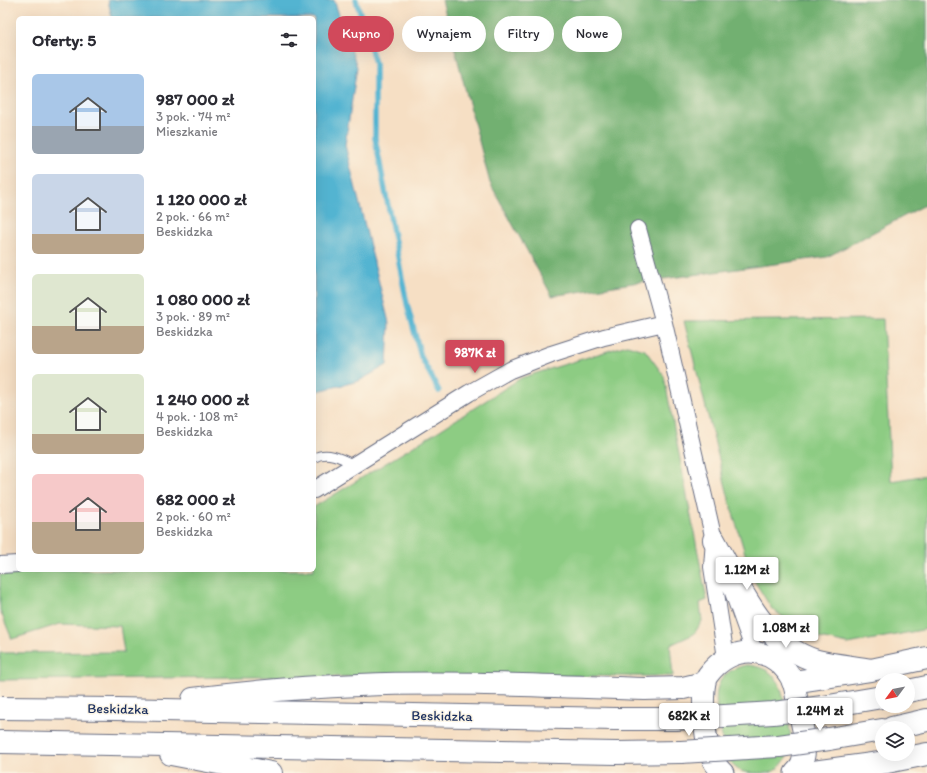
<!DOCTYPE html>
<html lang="pl">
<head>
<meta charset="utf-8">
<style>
	body { margin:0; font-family:Itim,sans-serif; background:#f7f7f7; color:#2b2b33; height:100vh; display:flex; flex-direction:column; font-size:15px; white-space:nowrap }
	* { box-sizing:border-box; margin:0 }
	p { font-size:13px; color:#7c7c81 }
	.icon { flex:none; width:22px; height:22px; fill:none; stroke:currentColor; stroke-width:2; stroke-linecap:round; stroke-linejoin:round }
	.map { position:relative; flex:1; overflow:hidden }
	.side { position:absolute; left:16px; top:16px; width:300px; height:556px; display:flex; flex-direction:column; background:#fff; border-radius:6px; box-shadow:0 4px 16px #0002 }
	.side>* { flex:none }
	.banner { position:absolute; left:328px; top:16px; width:380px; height:36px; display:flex; gap:8px }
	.needle { width:26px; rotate:238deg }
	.buttons { position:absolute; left:875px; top:673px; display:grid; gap:8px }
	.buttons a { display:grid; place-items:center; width:40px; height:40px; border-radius:50%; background:#fff; box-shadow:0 4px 16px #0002; font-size:20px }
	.price { position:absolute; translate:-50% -34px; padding:0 9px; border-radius:4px; background:#fff; color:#222; font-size:13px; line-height:26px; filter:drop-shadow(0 1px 2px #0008) }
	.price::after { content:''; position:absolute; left:50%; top:24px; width:12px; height:9px; margin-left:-6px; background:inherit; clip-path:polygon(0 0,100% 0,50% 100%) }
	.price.active { background:#d1495b; color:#fff }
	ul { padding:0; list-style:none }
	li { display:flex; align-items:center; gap:12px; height:100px; padding:0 16px }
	li span { display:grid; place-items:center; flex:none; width:112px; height:80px; border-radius:6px; color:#555 }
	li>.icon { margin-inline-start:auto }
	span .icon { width:48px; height:48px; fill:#fffc; stroke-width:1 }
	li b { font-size:17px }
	h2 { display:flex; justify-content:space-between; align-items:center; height:48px; padding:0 16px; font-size:17px }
	.tag { padding:0 14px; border-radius:18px; background:#fff; box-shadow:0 4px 16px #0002; font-size:14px; line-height:36px }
	.tag.active { background:#d1495b; color:#fff }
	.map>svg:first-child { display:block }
	.green { fill:#8dcc83; stroke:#547e70 }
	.forest { fill:#72b071; stroke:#467068 }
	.water { fill:#52b4d1; stroke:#367298 }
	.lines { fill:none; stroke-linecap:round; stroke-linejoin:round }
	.stream { stroke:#52b4d1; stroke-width:5.5 }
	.service-casing { stroke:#686d82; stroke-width:10 }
	.minor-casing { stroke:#686d82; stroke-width:18 }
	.tertiary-casing { stroke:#686d82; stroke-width:23 }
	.primary-casing { stroke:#686d82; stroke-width:24 }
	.service { stroke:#fff; stroke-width:8 }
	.minor { stroke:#fff; stroke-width:16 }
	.tertiary { stroke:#fff; stroke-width:21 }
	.primary { stroke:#fff; stroke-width:22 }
	.primary-bridge-casing { stroke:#686d82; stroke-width:24; stroke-linecap:butt }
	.primary-bridge { stroke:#fff; stroke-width:22 }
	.labels { text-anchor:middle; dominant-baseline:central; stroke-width:3; stroke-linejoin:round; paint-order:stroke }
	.street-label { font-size:14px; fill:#1b2f5e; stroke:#fcf5e5 }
</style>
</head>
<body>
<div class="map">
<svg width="927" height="773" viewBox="0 0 927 773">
	<rect width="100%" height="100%" fill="#fcf5e5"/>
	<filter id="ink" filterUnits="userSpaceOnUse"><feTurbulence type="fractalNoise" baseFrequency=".025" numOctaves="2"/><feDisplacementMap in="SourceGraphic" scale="8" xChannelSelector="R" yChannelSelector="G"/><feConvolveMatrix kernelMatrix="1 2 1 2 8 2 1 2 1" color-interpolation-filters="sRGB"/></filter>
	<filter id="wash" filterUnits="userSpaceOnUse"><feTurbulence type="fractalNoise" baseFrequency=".012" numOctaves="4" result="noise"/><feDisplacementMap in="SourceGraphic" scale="16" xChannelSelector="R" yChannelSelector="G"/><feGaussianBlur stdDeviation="0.9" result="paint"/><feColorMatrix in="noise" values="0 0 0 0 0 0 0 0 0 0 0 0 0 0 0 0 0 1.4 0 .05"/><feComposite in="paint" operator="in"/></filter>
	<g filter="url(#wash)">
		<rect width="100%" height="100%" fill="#f6dfc4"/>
		<path class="green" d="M883 319 891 481 927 475V629L848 644 810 636 772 609 752 577 730 503 684 321Z
			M627 345 645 350 664 376 707 600 700 603 702 621 694 634 670 645 673 676 236 677 0 680V653L124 652 120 626 60 624 12 639 0 610V575L58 570H314V507L440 430 521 378Z
			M746 665C774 667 781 681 785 707 787 718 791 731 791 743 790 755 781 770 769 773 765 773 760 773 757 773 745 773 738 772 730 762 723 754 723 741 721 731 715 701 708 674 746 665Z"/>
		<path class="forest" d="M442 0H927V204L827 257 633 283 552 296 490 183Z"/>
		<path class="water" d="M108 0H334L357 67 345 145 389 323 387 365 359 381 314 392V18H112Z"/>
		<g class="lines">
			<path class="stream" d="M356 0 375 63V138L407 304 421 357 439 391"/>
		</g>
	</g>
	<g filter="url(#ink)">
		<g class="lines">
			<g class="service-casing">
				<path id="service" d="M314 458C327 450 343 459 355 465"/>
			</g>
			<g class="minor-casing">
				<path id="minor" d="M638 229 664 323 714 540 717 549
					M314 490 469 393 510 370 551 354 604 337 664 323
					M714 540 712 567 726 658
					M0 565 18 564
					M730 584 754 651"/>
			</g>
			<g class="tertiary-casing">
				<path id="tertiary" d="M723 773C719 769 714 764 712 758 705 744 699 687 708 675 732 642 776 645 793 682 796 690 797 702 799 712 803 728 808 747 802 763 801 766 798 770 795 773"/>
			</g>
			<g class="primary-casing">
				<path id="primary" d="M714 540C739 585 762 645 817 661 834 665 854 667 871 670
					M793 682 871 670 927 658
					M908 691 927 687
					M193 699C248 692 304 687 359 685 454 681 550 686 645 689L683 688 704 683
					M823 707 882 697
					M0 708 116 709 615 719H675
					M892 728 927 720
					M829 739 882 730
					M0 742 616 753 681 752
					M171 754 271 773
					M806 773 887 762 927 754"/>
			</g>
			<use href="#service" class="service"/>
			<use href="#minor" class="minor"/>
			<use href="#tertiary" class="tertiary"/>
			<use href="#primary" class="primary"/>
			<g class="primary-bridge-casing">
				<path id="primary-bridge" d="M675 719 773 713 823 707
					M681 752 779 746 829 739"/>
			</g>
			<use href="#primary-bridge" class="primary-bridge"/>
		</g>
	</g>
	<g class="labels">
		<g class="street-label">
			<text transform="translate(118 709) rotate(1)">Beskidzka</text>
			<text transform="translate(442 716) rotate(1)">Beskidzka</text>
		</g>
	</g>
</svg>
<div class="buttons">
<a><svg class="needle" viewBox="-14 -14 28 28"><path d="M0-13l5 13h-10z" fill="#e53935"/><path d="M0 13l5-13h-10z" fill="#7c7c81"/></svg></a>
<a><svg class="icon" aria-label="layers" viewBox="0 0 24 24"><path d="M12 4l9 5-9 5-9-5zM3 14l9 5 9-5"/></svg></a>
</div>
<b class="price active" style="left:475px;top:374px">987K zł</b>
<b class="price" style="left:747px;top:591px">1.12M zł</b>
<b class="price" style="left:786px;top:649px">1.08M zł</b>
<b class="price" style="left:820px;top:732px">1.24M zł</b>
<b class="price" style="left:689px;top:737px">682K zł</b>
<div class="banner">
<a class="tag active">Kupno</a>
<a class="tag">Wynajem</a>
<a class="tag">Filtry</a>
<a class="tag">Nowe</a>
</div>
<section class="side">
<h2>Oferty: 5<svg class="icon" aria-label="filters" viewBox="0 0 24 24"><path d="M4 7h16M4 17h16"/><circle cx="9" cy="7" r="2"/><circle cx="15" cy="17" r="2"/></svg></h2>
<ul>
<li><span style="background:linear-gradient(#a9c7e8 65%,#9aa5b1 0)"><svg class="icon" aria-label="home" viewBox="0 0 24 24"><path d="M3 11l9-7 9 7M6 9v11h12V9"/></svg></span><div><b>987 000 zł</b><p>3 pok. · 74 m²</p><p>Mieszkanie</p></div></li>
<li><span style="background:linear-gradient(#c9d6e8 75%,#b9a48a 0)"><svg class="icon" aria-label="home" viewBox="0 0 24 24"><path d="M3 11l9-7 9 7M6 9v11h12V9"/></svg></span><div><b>1 120 000 zł</b><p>2 pok. · 66 m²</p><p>Beskidzka</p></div></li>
<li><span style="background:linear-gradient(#dfe7d0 65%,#b9a48a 0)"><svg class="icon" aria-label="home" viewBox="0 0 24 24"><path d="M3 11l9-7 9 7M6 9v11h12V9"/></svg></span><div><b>1 080 000 zł</b><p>3 pok. · 89 m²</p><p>Beskidzka</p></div></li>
<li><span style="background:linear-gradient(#dfe7d0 75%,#b9a48a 0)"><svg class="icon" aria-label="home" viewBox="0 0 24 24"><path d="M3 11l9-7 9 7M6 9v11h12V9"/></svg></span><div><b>1 240 000 zł</b><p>4 pok. · 108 m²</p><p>Beskidzka</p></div></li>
<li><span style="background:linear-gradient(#f6c9c9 60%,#b9a48a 0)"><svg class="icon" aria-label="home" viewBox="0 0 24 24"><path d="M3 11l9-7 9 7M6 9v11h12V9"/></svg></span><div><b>682 000 zł</b><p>2 pok. · 60 m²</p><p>Beskidzka</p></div></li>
</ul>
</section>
</div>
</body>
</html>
